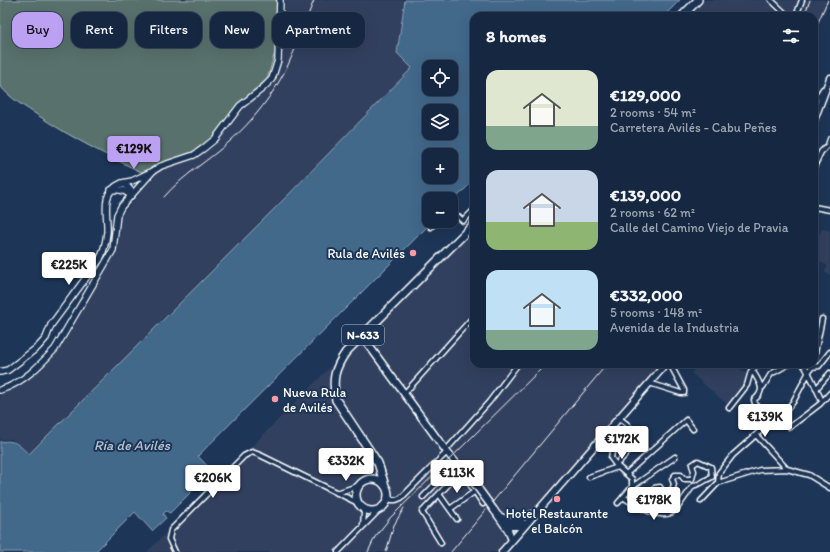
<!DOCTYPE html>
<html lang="en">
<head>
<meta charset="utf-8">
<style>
	body { margin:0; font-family:Itim,sans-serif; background:#1f3048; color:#f1f3f6; height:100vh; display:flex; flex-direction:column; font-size:15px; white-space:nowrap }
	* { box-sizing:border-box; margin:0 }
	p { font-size:13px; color:#9ea6b1 }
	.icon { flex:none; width:22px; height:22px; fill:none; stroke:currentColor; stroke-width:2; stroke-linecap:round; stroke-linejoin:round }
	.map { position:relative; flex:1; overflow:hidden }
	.side { position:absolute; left:470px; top:12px; width:348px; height:356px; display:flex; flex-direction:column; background:#162841; border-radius:12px; box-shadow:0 4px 16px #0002,0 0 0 1px #35445a }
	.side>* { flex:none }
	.hud { position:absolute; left:12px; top:12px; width:380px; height:36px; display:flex; gap:8px }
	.tools { position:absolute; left:422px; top:60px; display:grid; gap:8px }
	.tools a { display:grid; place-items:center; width:36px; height:36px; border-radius:8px; background:#162841; box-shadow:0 4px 16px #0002,0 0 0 1px #35445a; font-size:20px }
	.price { position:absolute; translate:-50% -34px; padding:0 9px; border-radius:4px; background:#fff; color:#222; font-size:13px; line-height:26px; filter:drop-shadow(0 1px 2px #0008) }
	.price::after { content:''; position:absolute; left:50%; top:24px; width:12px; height:9px; margin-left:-6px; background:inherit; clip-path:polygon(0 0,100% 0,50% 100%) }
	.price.current { background:#bca0f2; color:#111 }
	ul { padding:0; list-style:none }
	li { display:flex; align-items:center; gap:12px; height:100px; padding:0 16px }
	li span { display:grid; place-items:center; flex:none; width:112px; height:80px; border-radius:12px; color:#555 }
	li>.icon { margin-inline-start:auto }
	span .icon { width:48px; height:48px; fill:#fffc; stroke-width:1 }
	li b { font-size:17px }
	h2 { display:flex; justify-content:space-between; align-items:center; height:48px; padding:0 16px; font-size:17px }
	.chip { padding:0 14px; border-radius:12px; background:#162841; box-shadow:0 4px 16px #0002,0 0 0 1px #35445a; font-size:14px; line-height:36px }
	.chip.current { background:#bca0f2; color:#111 }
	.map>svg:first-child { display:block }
	.built { fill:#31405e }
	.green { fill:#58716d; stroke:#acb8b6 }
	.water { fill:#43688a; stroke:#8ea4b9; fill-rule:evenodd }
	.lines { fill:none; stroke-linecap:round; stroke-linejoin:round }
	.street-casing { stroke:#fff; stroke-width:7 }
	.secondary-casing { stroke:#fff; stroke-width:8 }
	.primary-casing { stroke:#fff; stroke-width:9 }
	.highway-casing { stroke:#fff; stroke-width:10 }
	.street { stroke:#1d3557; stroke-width:4 }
	.secondary { stroke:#1d3557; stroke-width:5.5 }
	.primary { stroke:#1d3557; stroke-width:6 }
	.highway { stroke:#1d3557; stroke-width:7 }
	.rail { stroke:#fff; stroke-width:1 }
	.primary-bridge-casing { stroke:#fff; stroke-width:9; stroke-linecap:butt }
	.primary-bridge { stroke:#1d3557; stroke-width:6 }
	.poi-dot { fill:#ff9aa2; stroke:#1d3557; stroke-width:1.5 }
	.labels { text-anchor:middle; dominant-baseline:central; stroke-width:4; stroke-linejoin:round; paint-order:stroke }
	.shield { fill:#1d3557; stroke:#bbc2cd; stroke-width:1 }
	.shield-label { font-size:12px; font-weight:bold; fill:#fff }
	.poi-label { font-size:13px; fill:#fff; stroke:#1d3557; text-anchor:end }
	.water-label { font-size:14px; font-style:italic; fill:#b4c3d0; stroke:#1d3557 }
</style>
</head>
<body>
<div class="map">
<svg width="830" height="552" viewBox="0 0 830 552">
	<rect width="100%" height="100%" fill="#1d3557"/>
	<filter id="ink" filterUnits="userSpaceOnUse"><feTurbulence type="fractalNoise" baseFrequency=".025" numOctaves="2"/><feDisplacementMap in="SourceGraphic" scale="8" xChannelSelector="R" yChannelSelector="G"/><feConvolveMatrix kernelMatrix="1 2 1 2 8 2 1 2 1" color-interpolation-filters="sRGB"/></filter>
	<g filter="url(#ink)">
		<path class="built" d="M285 0H405L397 53 413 68 29 455 19 444 11 439 0 440V395L18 387 37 372 58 351 115 254 119 242 121 218 124 213 149 182 160 171 182 162 194 159 212 148 239 114 250 103 269 89 275 81 282 57Z
			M694 0H830L814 35V16H679Z
			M474 222V364H664L499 552H147Z
			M822 229 830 231V275L824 272 828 266 814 259V244Z
			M699 364H733L749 376 745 384 728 405 691 373Z"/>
		<path class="green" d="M0 0H277L276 49 267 79 244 99 212 137 194 151 166 164 141 172C106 155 72 138 39 116 25 107 11 99 0 86Z"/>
		<path class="water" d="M405 0H680L664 16H474V180L451 203V199H429V221H433L198 456 212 471 170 513 166 511 163 514 166 518 152 531 135 512 95 552H0V442C16 439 18 445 29 454L289 194 412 68 397 53ZM429 67H451V89H429ZM429 111H451V133H429ZM429 155H451V177H429Z"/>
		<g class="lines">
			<g class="street-casing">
				<path id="street" d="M771 0 788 16
					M796 16 802 0
					M814 103 823 89
					M814 167 821 152 828 145 830 139
					M814 207 830 210
					M451 210 463 221 474 210
					M431 227 436 221
					M468 230 474 236
					M814 358 822 319
					M803 364C811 375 816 389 822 401
					M812 367 819 366 830 352
					M752 370C759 382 767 390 754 400 756 410 764 414 766 426
					M649 383 681 393H684V390L670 364
					M761 388 763 387 771 374 789 364
					M816 389 830 373
					M404 394 474 316
					M729 408 747 385 751 371 759 364
					M790 427 820 404 830 393
					M756 435 787 469 809 475 830 488
					M698 461 711 467 712 477 706 480 701 483 693 486 680 504H664L660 508 654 507 652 503 653 497 651 493 654 488 660 487 663 492 672 491 674 484 672 479 675 475H681L684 479H692L694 471 692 465Z
					M616 465 641 438
					M626 474 686 420 693 429
					M589 477 618 467
					M718 483 760 470 787 469
					M632 487 675 457
					M672 491 676 504
					M337 493 360 485
					M439 494 457 519
					M388 496 392 500H396L401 498 447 452V449L489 402 518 364
					M423 497 456 463 483 504
					M623 497C638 507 668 526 680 504
					M701 501 718 483 719 473 733 455 766 426 783 414 793 402 813 364
					M618 503 632 487V479L616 465 611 458 612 452 629 432 628 425 619 418
					M362 508 364 513 363 525
					M450 509 474 492
					M441 543 422 512 460 472
					M175 552 169 539 171 530 244 456 252 452 260 455 358 503
					M338 552 380 509"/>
			</g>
			<g class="secondary-casing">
				<path id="secondary" d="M122 183 132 181 151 172
					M111 190C118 189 126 190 131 196
					M0 372 8 370 38 347 46 338 51 325 100 259C104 251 106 241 107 232 108 214 100 193 120 184L126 185 133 193
					M0 390C22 384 40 365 55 349L113 250 117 215 121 207 153 171 161 166 194 155 204 148 215 139 240 106 263 88 272 79 278 60 280 0"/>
			</g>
			<g class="primary-casing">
				<path id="primary" d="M814 120 830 78
					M362 336 447 452 456 463 464 469
					M494 510 508 530 512 540
					M499 516 508 520 526 524
					M513 521 533 514
					M504 522 512 526H524
					M502 552 666 364"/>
			</g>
			<g class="highway-casing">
				<path id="highway" d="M682 16 698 0
					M356 495a16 16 0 1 1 32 0a16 16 0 1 1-32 0Z
					M385 486 378 463 336 400C332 380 334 369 346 352L474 224"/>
			</g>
			<use href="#street" class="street"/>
			<use href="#secondary" class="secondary"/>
			<use href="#primary" class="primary"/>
			<use href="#highway" class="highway"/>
			<path class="rail" d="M804 16 810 0
				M814 31 828 0
				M164 197C183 175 208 161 229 142 253 121 274 94 288 65 298 44 305 22 314 0
				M368 552 375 537 390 518 546 364
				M386 552 394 525 404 508
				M451 552 607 364"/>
			<g class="primary-bridge-casing">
				<path id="primary-bridge" d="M464 469 494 510"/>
			</g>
			<use href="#primary-bridge" class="primary-bridge"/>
		</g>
	</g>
	<g class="poi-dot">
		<circle cx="413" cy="253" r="4"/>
		<circle cx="275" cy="399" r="4"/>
		<circle cx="557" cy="499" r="4"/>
	</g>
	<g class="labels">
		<rect class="shield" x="342" y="325" width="42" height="20" rx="3"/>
		<g class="shield-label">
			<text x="363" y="335">N-633</text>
		</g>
		<g class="poi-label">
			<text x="405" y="253">Rula de Avilés</text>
			<text x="283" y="392" text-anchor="start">Nueva Rula<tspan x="283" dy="15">de Avilés</tspan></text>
			<text x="557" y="513" text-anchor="middle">Hotel Restaurante<tspan x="557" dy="15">el Balcón</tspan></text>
		</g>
		<g class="water-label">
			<text x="132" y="445">Ría de Avilés</text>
		</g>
	</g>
</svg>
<div class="tools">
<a><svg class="icon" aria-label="locate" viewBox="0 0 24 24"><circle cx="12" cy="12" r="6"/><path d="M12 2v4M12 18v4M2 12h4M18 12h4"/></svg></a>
<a><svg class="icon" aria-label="layers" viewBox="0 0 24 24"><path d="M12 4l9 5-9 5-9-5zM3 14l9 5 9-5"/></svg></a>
<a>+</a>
<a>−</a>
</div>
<b class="price current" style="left:134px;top:170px">€129K</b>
<b class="price" style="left:69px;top:286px">€225K</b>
<b class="price" style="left:765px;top:438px">€139K</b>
<b class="price" style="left:622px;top:460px">€172K</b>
<b class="price" style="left:346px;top:482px">€332K</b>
<b class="price" style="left:457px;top:494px">€113K</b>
<b class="price" style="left:213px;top:499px">€206K</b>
<b class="price" style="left:654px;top:521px">€178K</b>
<div class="hud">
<a class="chip current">Buy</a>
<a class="chip">Rent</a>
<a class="chip">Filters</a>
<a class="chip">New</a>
<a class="chip">Apartment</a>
</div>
<section class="side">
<h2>8 homes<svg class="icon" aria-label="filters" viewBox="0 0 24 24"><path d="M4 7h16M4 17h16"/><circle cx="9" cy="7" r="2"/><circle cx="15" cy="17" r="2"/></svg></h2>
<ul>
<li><span style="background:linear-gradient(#dfe7d0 70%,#7fa58c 0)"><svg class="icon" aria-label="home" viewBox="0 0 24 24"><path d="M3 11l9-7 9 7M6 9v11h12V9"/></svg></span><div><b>€129,000</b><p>2 rooms · 54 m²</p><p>Carretera Avilés - Cabu Peñes</p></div></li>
<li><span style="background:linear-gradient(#c9d6e8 65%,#8fb573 0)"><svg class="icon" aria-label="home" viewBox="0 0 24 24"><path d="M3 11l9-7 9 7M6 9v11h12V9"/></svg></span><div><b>€139,000</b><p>2 rooms · 62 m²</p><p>Calle del Camino Viejo de Pravia</p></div></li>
<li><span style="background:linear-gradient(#bfe0f5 75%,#7fa58c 0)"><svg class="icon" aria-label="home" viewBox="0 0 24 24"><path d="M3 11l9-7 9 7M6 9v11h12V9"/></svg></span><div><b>€332,000</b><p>5 rooms · 148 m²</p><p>Avenida de la Industria</p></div></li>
</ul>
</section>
</div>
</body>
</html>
